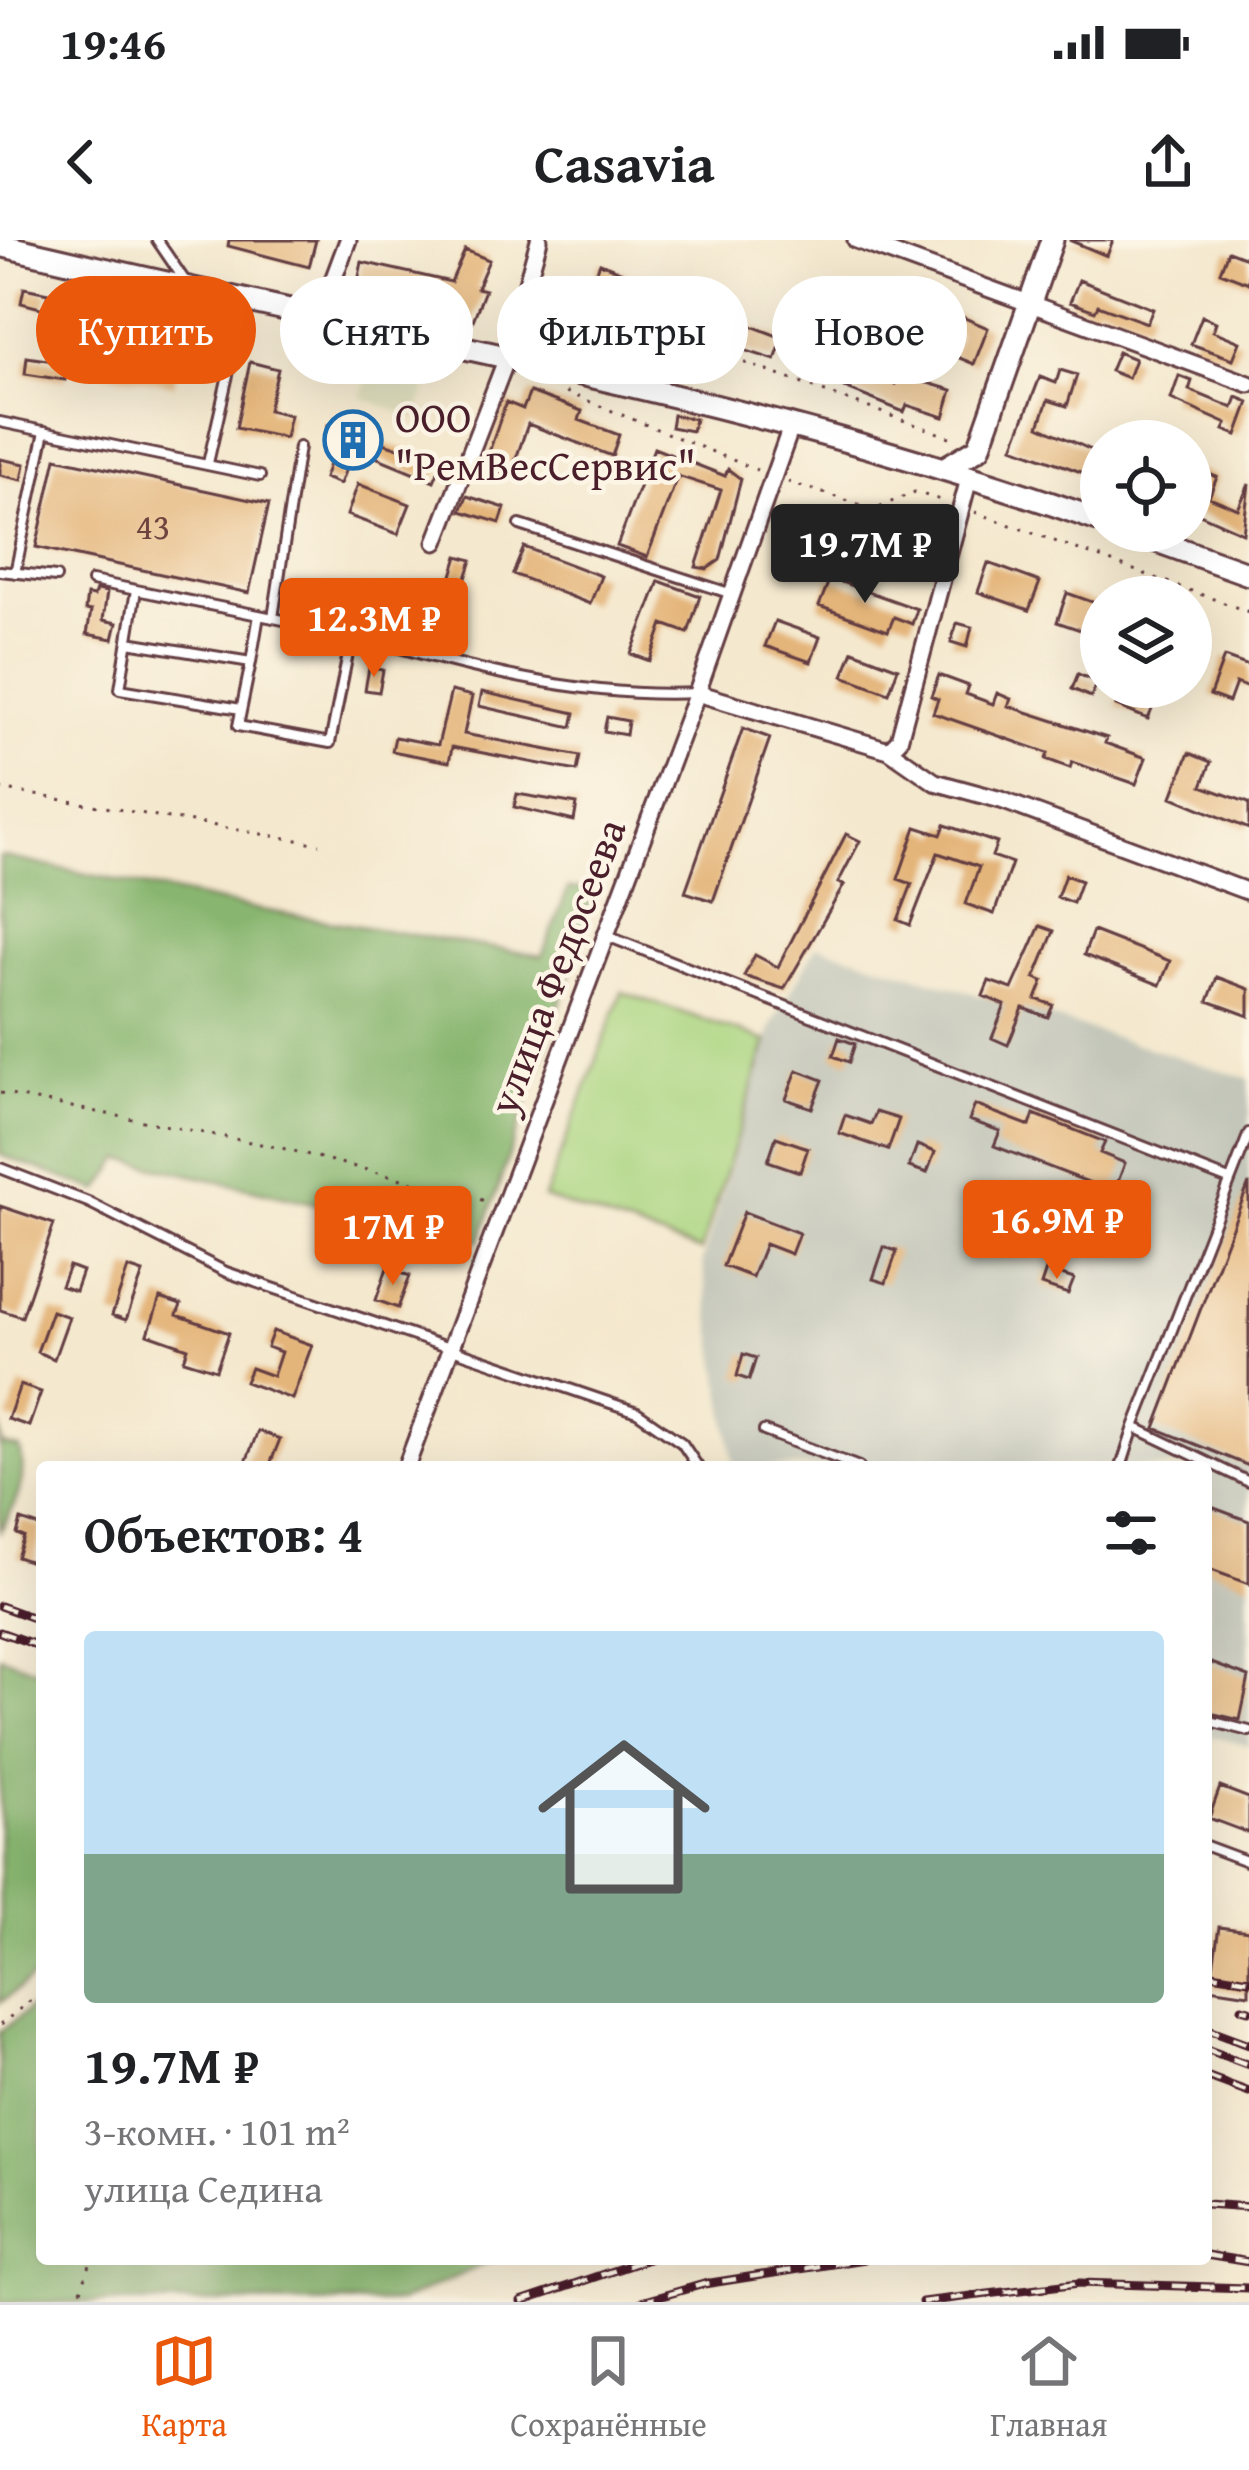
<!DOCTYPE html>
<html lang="ru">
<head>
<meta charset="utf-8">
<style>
	body { margin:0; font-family:"Gentium Book Plus",serif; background:#f6f6f6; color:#202124; height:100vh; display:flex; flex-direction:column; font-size:45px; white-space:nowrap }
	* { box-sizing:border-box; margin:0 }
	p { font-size:39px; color:#757577 }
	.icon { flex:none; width:66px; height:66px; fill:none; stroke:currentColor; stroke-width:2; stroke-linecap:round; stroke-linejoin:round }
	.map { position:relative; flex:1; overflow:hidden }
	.sheet { position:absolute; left:36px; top:1221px; width:1176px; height:804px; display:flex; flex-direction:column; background:#fff; border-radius:12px; box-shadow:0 12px 48px #0002 }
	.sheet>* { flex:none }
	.top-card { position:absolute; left:36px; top:36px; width:1179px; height:108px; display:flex; gap:24px }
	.fabs { position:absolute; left:1080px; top:180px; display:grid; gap:24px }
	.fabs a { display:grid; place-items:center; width:132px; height:132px; border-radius:50%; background:#fff; box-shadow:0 12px 48px #0002; font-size:60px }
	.price { position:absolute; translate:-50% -102px; padding:0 27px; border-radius:12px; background:#ea580c; color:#fff; font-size:39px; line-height:78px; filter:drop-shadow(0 3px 6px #0008) }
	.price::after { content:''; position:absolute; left:50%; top:72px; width:36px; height:27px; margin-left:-18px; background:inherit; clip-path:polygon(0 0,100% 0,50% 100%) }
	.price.selected { background:#222; color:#fff }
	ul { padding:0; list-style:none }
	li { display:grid; align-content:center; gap:24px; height:636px; padding:0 48px }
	li span { display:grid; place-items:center; height:372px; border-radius:12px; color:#555 }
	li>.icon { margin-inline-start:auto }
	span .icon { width:216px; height:216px; fill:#fffc; stroke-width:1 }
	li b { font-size:51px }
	h2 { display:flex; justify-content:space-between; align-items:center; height:144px; padding:0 48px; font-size:51px }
	.chip { padding:0 42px; border-radius:54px; background:#fff; box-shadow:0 12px 48px #0002; font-size:42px; line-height:108px }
	.chip.selected { background:#ea580c; color:#fff }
	.status { display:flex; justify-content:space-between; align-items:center; height:84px; padding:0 60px; background:#fff; direction:ltr }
	.status svg { height:33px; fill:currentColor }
	header { display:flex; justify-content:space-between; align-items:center; height:156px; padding:0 48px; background:#fff; font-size:54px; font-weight:700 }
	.tab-bar { display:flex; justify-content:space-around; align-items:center; height:168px; border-top:3px solid #e0e0e0; background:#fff; font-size:33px; color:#757577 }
	.tab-bar a { display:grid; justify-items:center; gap:6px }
	.tab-bar .selected { color:#ea580c }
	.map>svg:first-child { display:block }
	.built { fill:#deddbb }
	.industrial { fill:#c3c6b9 }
	.green { fill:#abd581; stroke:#7a7a56; stroke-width:3 }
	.forest { fill:#88b66f; stroke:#696a4d; stroke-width:3 }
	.building { fill:#e4b57a }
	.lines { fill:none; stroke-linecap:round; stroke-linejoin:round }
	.lane-casing { stroke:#643d43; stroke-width:14 }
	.street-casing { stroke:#643d43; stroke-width:21 }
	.secondary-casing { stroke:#643d43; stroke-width:27 }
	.path { stroke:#643d43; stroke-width:3; stroke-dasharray:3 9; stroke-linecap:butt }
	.lane { stroke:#fff; stroke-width:8 }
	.street { stroke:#fff; stroke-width:15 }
	.secondary { stroke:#fff; stroke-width:21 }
	.rail-casing { stroke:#4a1f2b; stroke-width:9 }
	.rail { stroke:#fcf5e5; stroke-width:4.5; stroke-dasharray:14; stroke-linecap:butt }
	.labels { text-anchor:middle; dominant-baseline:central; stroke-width:9; stroke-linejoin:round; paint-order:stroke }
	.number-label { font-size:36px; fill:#70443f }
	.poi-label { font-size:42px; fill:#4a1f2b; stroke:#fcf5e5; text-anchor:start }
	.street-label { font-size:42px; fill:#4a1f2b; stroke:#fcf5e5 }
</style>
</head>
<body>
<div class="status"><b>19:46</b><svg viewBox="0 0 49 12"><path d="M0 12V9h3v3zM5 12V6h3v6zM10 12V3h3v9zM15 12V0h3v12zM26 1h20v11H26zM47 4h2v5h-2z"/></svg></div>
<header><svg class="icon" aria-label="back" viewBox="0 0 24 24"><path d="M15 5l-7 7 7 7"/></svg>Casavia<svg class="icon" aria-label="share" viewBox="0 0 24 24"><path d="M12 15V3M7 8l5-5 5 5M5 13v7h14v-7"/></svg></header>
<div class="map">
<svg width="1249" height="2062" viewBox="0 0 1249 2062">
	<rect width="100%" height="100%" fill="#fcf5e5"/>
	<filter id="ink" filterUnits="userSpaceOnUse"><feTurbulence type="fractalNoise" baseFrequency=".00833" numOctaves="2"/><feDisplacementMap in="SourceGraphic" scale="24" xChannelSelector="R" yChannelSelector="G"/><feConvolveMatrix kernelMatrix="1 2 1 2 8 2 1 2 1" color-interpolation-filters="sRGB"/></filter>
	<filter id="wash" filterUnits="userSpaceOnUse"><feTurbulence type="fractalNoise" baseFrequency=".004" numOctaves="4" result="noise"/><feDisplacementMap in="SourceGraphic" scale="48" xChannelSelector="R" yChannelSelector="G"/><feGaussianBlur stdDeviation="2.7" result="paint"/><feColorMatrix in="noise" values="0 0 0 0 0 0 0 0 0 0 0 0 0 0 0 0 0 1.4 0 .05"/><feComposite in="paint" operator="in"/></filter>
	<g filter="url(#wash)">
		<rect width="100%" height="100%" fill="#f4e8ce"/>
		<path class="built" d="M372 127 427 148 415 178 361 157Z"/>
		<path class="industrial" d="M817 705 1249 839V1506L1206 1495V1227H734L702 1022 772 784Z"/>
		<path class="green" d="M622 752 767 801 701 1011 544 958Z"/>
		<path class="forest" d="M0 616 249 668 542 716 568 649 592 648 585 689 480 1001 121 919 99 951 0 915Z
			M0 1184 2 1205 20 1209C28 1240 16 1265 0 1291Z
			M0 1416 42 1432V1731L0 1763Z
			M42 1759V2019H495L400 2062H0V1792Z"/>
		<g id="blocks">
			<path class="building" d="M229 0H316L309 27 228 6Z
				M1069 0H1113L1107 16Z
				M465 10 489 20 477 48 485 50 472 83 355 56 362 22 451 42Z
				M1228 11 1249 19V43L1220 32Z
				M600 23 645 41 640 53 682 66 683 60 783 98 775 120 614 69 620 52 593 40Z
				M1079 40 1153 69 1147 83 1098 65 1095 71 1070 62Z
				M24 48 48 53 44 69 21 63Z
				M919 50 933 55 930 63 988 88 974 124 952 115 960 94 910 75Z
				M80 60 99 63 96 85 182 100 174 145 68 127Z
				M1202 76 1216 82 1213 91 1240 102 1233 119 1191 104Z
				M192 85 212 90 207 115 187 111Z
				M840 106 853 111 848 124 895 144 906 116 923 122 917 140 952 150 944 177 907 165 904 172 800 130 809 107 835 117Z
				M1118 112 1135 119 1128 138 1110 131Z
				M27 117 67 123 65 140 25 134Z
				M250 122 278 129 268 170 290 175 285 198 236 188Z
				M1060 130 1077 135 1067 166 1048 160 1039 186 1100 214 1092 236 1013 207 1040 137 1056 143Z
				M1179 136 1192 141 1189 150 1233 168 1237 157 1249 162 1237 195 1224 190 1227 184 1171 159Z
				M530 152 582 171 579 180 619 195 612 216 528 184 510 236 484 227 506 162 523 169Z
				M673 175 695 179 692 191 671 187Z
				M328 185 442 222 434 241 354 208 340 244 324 238 337 202 325 198Z
				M654 208 725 236 728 229 741 239 720 320 707 329 696 327 721 250 678 236 647 317 617 306Z
				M56 218 269 264 249 353 36 307Z
				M0 219 25 224 22 240 0 235Z
				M1191 227 1217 237 1209 257 1238 269 1249 244 1243 293 1191 270Z
				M358 244 410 264 398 294 347 275Z
				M467 256 505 268 500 283 461 271Z
				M524 307 601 336 590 364 513 334Z
				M831 309 844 314 837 333 824 328Z
				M458 316 472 320 463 347 450 342Z
				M988 323 1040 342 1029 370 978 352Z
				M830 338 917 369 912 384 894 377 888 391 819 366Z
				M659 341 700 356 688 393 663 384 650 421 631 414Z
				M96 350 107 352 103 380 117 383 113 399 87 394 91 371 85 370 87 355 94 356Z
				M1067 353 1101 365V397L1057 382Z
				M775 381 820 397 811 422 765 406Z
				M957 383 972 387 967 407 951 402Z
				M853 411 898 428 889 453 843 436Z
				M1224 417 1249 426V448L1236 443 1229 462 1210 455Z
				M369 428 383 430 379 452 365 450Z
				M1078 434 1097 442 1091 457 1072 449Z
				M939 435 969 446 966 454 993 464 997 453 1011 459 1008 466 1107 498 1105 503 1146 518 1136 544 1072 522 1070 528 1046 519 1048 513 933 473 938 459 931 456Z
				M1124 447H1149L1144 458 1155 462 1148 479 1116 466Z
				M451 451 472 456 464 494 580 516 577 531 452 507 449 522 392 511 395 497 438 505Z
				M482 452 575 473 572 487 479 466Z
				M607 477 628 481 626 495 604 491Z
				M743 488 770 498 713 661 685 652Z
				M1189 513 1211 522 1202 546 1249 563V589L1172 557Z
				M517 554 577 564 574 581 514 567Z
				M945 585 997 603 992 616 1012 623 994 674 966 664 979 627 938 613 910 685 898 680 912 644 898 639 916 587 941 595Z
				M846 594 860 601 838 643 844 645 784 749 744 736 755 715 778 727Z
				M1065 635 1081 641 1073 663 1057 657Z
				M1040 686 1054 691 1035 738 1043 741 1036 759 1053 765 1048 777 1023 768 1008 805 992 798 1005 765 983 756 989 741 1012 749Z
				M1093 691 1170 721 1160 745 1084 715Z
				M1217 737 1249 749V776L1208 761Z
				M839 798 855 804 849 822 833 816Z
				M797 830 823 840 812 868 786 859Z
				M975 865 1030 886 1034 874 1105 902 1100 913 1125 923 1114 952 994 906 1000 891 969 880Z
				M876 872 899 879 888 910 839 893 845 875 871 884Z
				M776 897 808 908 800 932 768 921Z
				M917 905 935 912 927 933 909 927Z
				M1249 943V1226L1155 1188Z
				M0 966 54 984 22 1077 0 1070Z
				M744 972 799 993 791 1014 765 1004 752 1037 723 1026Z
				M884 1007 897 1011 886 1043 873 1039Z
				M69 1026 82 1031 75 1051 61 1046Z
				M128 1028 143 1033 126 1080 112 1075Z
				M387 1028 410 1036 398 1068 376 1060Z
				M1046 1030 1074 1039 1068 1054 1041 1045Z
				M160 1058 181 1065 177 1075 229 1093 216 1130 184 1120 188 1108 148 1094Z
				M52 1071 69 1077 54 1119 37 1112Z
				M273 1091 312 1105 292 1159 245 1142 251 1128 273 1136 281 1112 267 1107Z
				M743 1114 756 1118 749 1140 737 1136Z
				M20 1145 41 1152 29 1186 8 1179Z
				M258 1191 280 1199 269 1227H244Z
				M1206 1265 1249 1281V1344L1206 1328Z
				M21 1280 42 1287 35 1323 17 1317 24 1297 17 1294Z
				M1206 1421 1249 1437 1240 1480 1206 1472Z
				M1220 1547 1249 1558V1593L1209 1578Z
				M1219 1687 1249 1691V1754L1210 1748Z"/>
		</g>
	</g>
	<g filter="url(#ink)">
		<use href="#blocks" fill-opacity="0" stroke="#643d43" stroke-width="3"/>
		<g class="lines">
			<g class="lane-casing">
				<path id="lane" d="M157 0 185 41
					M0 182 260 236
					M208 223 245 60
					M520 285 729 353
					M0 331 56 337
					M15 333 45 191
					M92 341 352 394 330 503 238 486 251 422 128 402
					M136 350 120 449 241 469
					M273 378 299 207
					M352 394C461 427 583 459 697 453
					M251 422 259 375
					M607 696 1229 940
					M1249 893 1134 1187 1249 1242
					M0 928 88 962 226 1032 637 1172 682 1203 698 1227
					M764 1191 859 1227
					M1121 1227 1134 1187
					M1206 1480 1249 1491
					M1206 1606 1249 1622"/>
			</g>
			<g class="street-casing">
				<path id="street" d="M856 0 1249 144
					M320 75 348 0
					M436 302 503 128 539 0
					M697 453 889 510 935 542 1001 560 1249 652
					M889 510 899 500 970 235
					M406 1227 697 453 791 187"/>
			</g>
			<g class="secondary-casing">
				<path id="secondary" d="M0 5C368 93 744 153 1101 281
					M945 228 979 208 1052 0
					M1129 291 1249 334"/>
			</g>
			<path class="path" d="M541 49 955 199
				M622 122 630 84
				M566 152 757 230
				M788 242 874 269 915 252 944 261
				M975 272 1249 372
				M0 549 320 604
				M0 853 286 909 490 962
				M0 1785 42 1751
				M77 2062 92 2019"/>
			<use href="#lane" class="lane"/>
			<use href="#street" class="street"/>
			<use href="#secondary" class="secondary"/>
			<g class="rail-casing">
				<path id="rail" d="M0 1366 42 1381
					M0 1392 42 1407
					M1206 1733 1249 1740
					M1242 1768 1249 1770
					M1206 1788 1249 1804
					M1206 1809 1249 1825
					M1206 1836 1249 1852
					M1206 1964 1249 1967
					M1206 2015 1249 2022
					M521 2062 648 2019
					M641 2062 704 2044 864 2019
					M922 2062 1079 2043 1249 2048"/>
			</g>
			<use href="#rail" class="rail"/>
		</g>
	</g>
	<defs>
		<g id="building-ring" transform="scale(3)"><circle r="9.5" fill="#fcf5e5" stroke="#1f6fb2" stroke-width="1.5"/><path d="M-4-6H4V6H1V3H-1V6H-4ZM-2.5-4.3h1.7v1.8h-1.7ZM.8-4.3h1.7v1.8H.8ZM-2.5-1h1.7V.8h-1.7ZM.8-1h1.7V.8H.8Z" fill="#1f6fb2"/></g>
	</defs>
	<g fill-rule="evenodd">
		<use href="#building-ring" x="353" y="200"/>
	</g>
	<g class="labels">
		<g class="number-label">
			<text x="153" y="285">43</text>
		</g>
		<g class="poi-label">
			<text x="395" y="176">ООО<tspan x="395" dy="48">"РемВесСервис"</tspan></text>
		</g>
		<g class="street-label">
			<text transform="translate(556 726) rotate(-69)">улица Федосеева</text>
		</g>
	</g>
</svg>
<div class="fabs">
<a><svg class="icon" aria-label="locate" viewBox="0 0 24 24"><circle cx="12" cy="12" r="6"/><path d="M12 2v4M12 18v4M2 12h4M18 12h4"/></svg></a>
<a><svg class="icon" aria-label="layers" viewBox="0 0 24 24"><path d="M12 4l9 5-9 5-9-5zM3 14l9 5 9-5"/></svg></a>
</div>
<b class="price selected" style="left:865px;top:366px">19.7M ₽</b>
<b class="price" style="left:374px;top:440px">12.3M ₽</b>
<b class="price" style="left:1057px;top:1042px">16.9M ₽</b>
<b class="price" style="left:393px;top:1048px">17M ₽</b>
<div class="top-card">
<a class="chip selected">Купить</a>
<a class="chip">Снять</a>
<a class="chip">Фильтры</a>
<a class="chip">Новое</a>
</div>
<section class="sheet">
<h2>Объектов: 4<svg class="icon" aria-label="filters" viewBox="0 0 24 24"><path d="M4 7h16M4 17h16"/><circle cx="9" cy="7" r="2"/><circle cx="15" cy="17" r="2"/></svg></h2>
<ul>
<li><span style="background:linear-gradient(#bfe0f5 60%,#7fa58c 0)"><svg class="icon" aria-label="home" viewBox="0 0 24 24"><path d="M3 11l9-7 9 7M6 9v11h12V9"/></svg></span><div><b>19.7M ₽</b><p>3-комн. · 101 m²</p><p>улица Седина</p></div></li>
</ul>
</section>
</div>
<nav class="tab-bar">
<a class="selected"><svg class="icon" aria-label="map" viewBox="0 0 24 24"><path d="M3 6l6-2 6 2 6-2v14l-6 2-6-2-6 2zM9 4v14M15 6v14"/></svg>Карта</a>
<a><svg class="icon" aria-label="saved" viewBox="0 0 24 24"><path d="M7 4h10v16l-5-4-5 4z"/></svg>Сохранённые</a>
<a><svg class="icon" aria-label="home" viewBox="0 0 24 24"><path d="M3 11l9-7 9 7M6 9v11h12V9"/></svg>Главная</a>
</nav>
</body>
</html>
